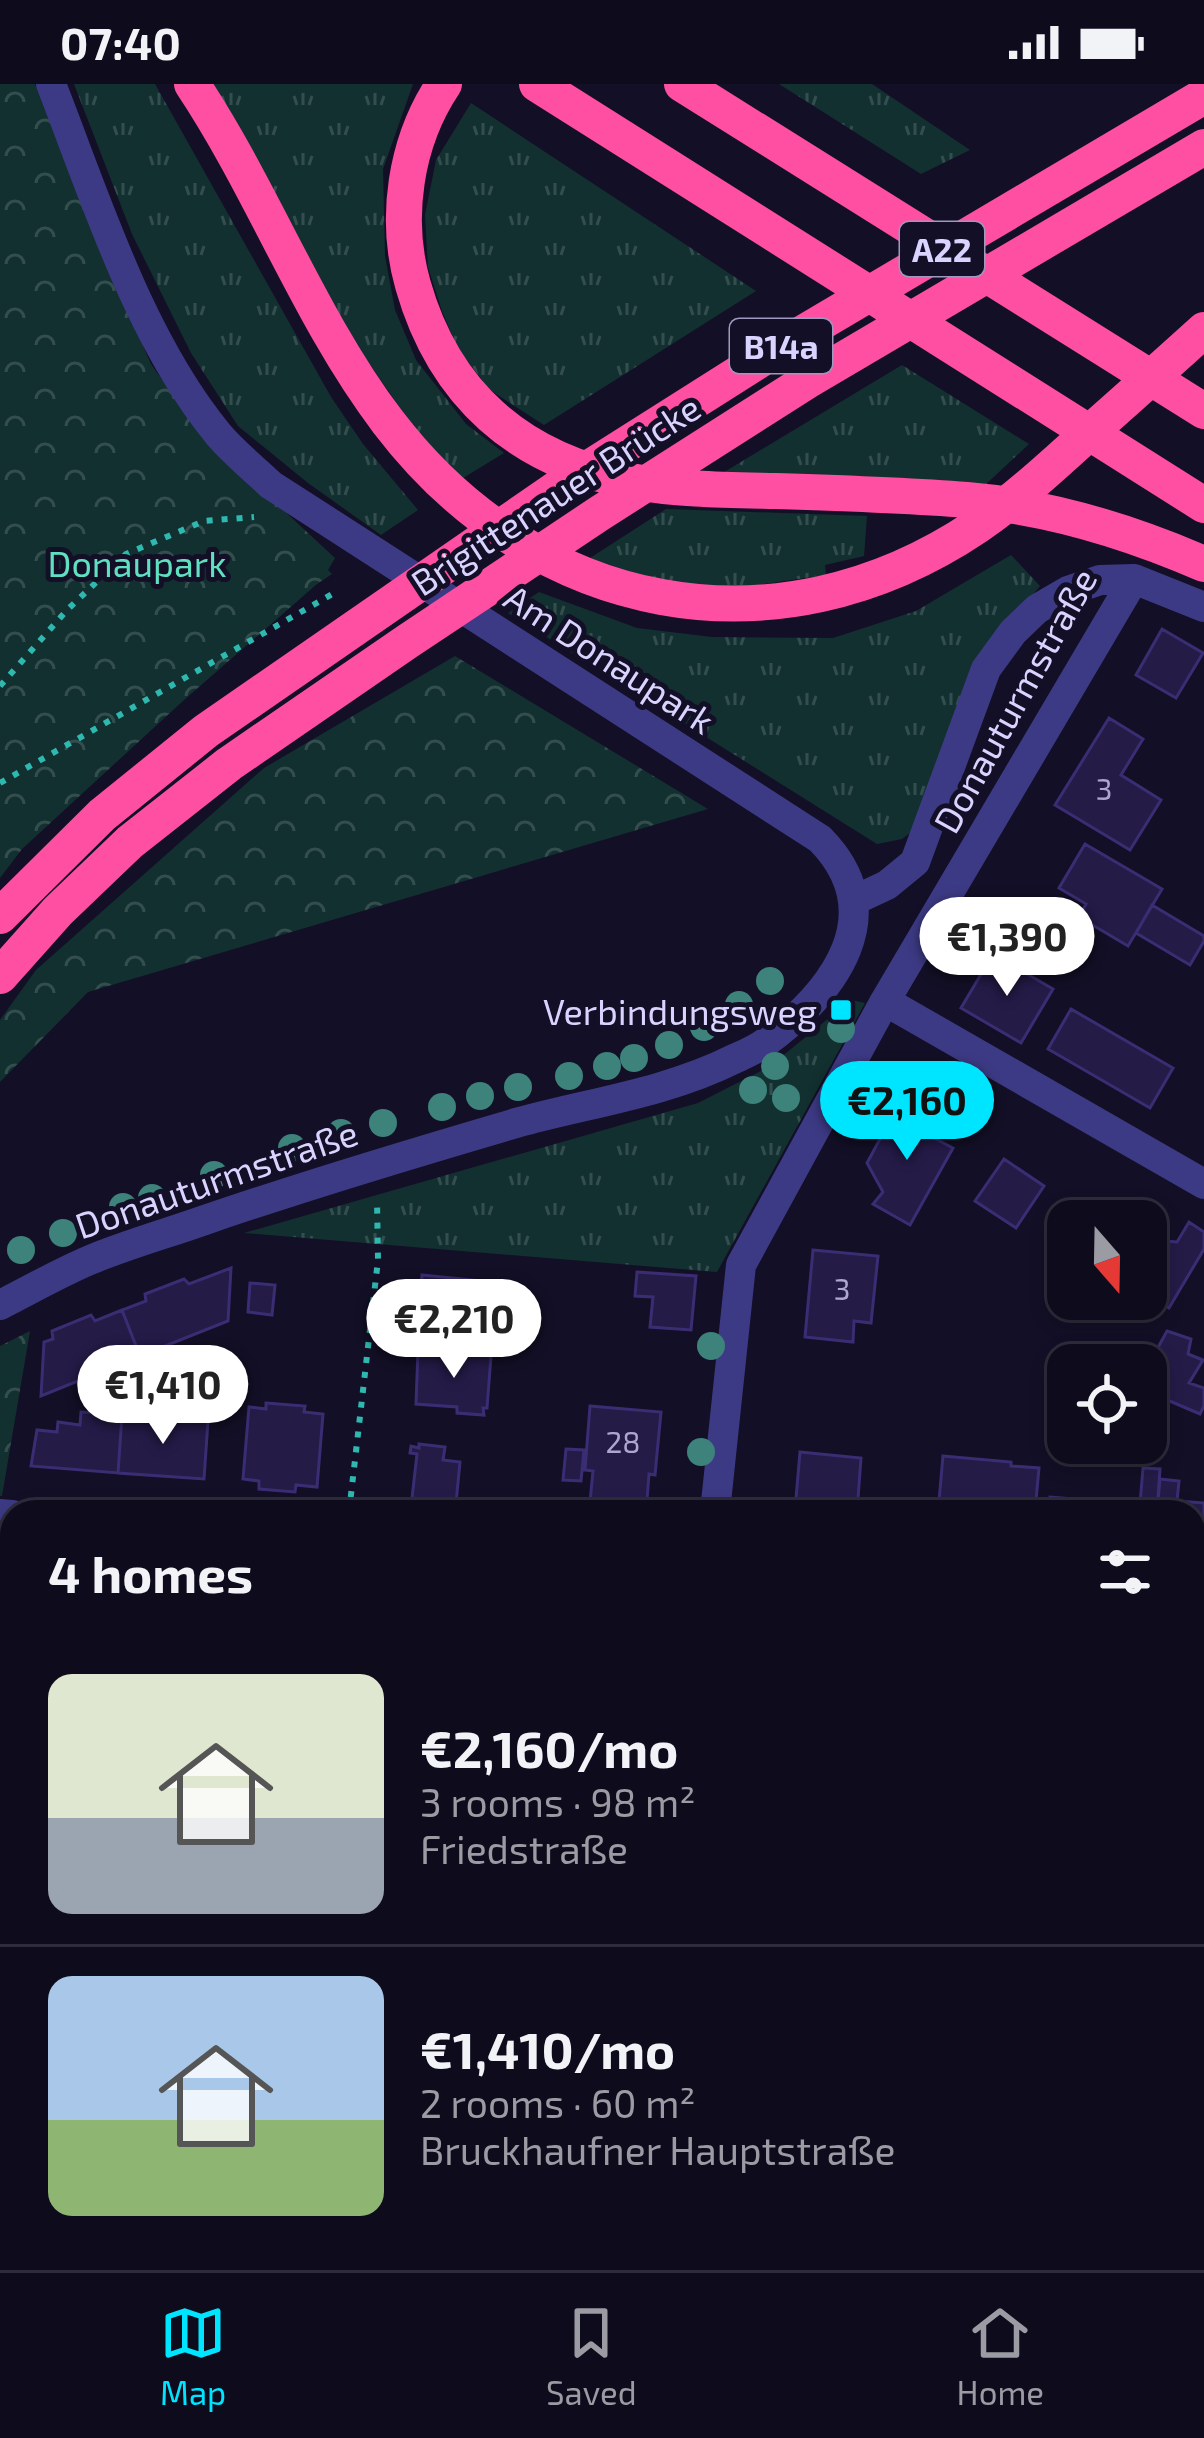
<!DOCTYPE html>
<html lang="en">
<head>
<meta charset="utf-8">
<style>
	body { margin:0; font-family:"Exo 2",sans-serif; background:#1c1929; color:#f1f3f6; height:100vh; display:flex; flex-direction:column; font-size:45px; white-space:nowrap }
	* { box-sizing:border-box; margin:0 }
	p { font-size:39px; color:#9b9ba3 }
	.icon { flex:none; width:66px; height:66px; fill:none; stroke:currentColor; stroke-width:2; stroke-linecap:round; stroke-linejoin:round }
	.map { position:relative; flex:1; overflow:hidden }
	.side { position:absolute; left:0px; top:1416px; width:1206px; height:771px; display:flex; flex-direction:column; background:#0e0b1c; border-radius:36px 36px 0 0; box-shadow:0 6px 18px #0003,0 0 0 3px #2e2b3b }
	.side>* { flex:none }
	.needle { width:78px; rotate:160deg }
	.tools { position:absolute; left:1047px; top:1116px; display:grid; gap:24px }
	.tools a { display:grid; place-items:center; width:120px; height:120px; border-radius:24px; background:#0e0b1c; box-shadow:0 6px 18px #0003,0 0 0 3px #2e2b3b; font-size:60px }
	.price { position:absolute; translate:-50% -102px; padding:0 27px; border-radius:42px; background:#fff; color:#222; font-size:39px; line-height:78px; filter:drop-shadow(0 3px 6px #0008) }
	.price::after { content:''; position:absolute; left:50%; top:72px; width:36px; height:27px; margin-left:-18px; background:inherit; clip-path:polygon(0 0,100% 0,50% 100%) }
	.price.current { background:#00e5ff; color:#111 }
	ul { padding:0; list-style:none }
	li { display:flex; align-items:center; gap:36px; height:300px; padding:0 48px }
	li+li { border-top:3px solid #2e2b3b }
	li span { display:grid; place-items:center; flex:none; width:336px; height:240px; border-radius:24px; color:#555 }
	li>.icon { margin-inline-start:auto }
	span .icon { width:144px; height:144px; fill:#fffc; stroke-width:1 }
	li b { font-size:51px }
	h2 { display:flex; justify-content:space-between; align-items:center; height:144px; padding:0 48px; font-size:51px }
	.status { display:flex; justify-content:space-between; align-items:center; height:84px; padding:0 60px; background:#0e0b1c; direction:ltr }
	.status svg { height:33px; fill:currentColor }
	.dock { display:flex; justify-content:space-around; align-items:center; height:168px; border-top:3px solid #2e2b3b; background:#0e0b1c; font-size:33px; color:#9b9ba3 }
	.dock a { display:grid; justify-items:center; gap:6px }
	.dock .current { color:#00e5ff }
	.map>svg:first-child { display:block }
	.grass { fill:url(#grass-tufts) }
	.forest { fill:url(#forest-crowns) }
	.building { fill:#241b47; stroke:#3b2d73; stroke-width:3 }
	.lines { fill:none; stroke-linecap:round; stroke-linejoin:round }
	.path { stroke:#2fb8b0; stroke-width:6; stroke-dasharray:6 9; stroke-linecap:butt }
	.minor { stroke:#3d3a85; stroke-width:30 }
	.highway { stroke:#ff4fa3; stroke-width:36 }
	.tree { fill:#3d827b }
	.poi-dot { fill:#00e5ff; stroke:#130f26; stroke-width:4.5 }
	.labels { text-anchor:middle; dominant-baseline:central; stroke-width:10; stroke-linejoin:round; paint-order:stroke }
	.number-label { font-size:30px; fill:#aca6d1 }
	.shield { fill:#130f26; stroke:#9e99be; stroke-width:3 }
	.shield-label { font-size:33px; font-weight:bold; fill:#d9d4ff }
	.street-label { font-size:36px; fill:#d9d4ff; stroke:#130f26 }
	.park-label { font-size:36px; fill:#5fe0c0; stroke:#130f26 }
	.poi-label { font-size:36px; fill:#d9d4ff; stroke:#130f26; text-anchor:end }
</style>
</head>
<body>
<div class="status"><b>07:40</b><svg viewBox="0 0 49 12"><path d="M0 12V9h3v3zM5 12V6h3v6zM10 12V3h3v9zM15 12V0h3v12zM26 1h20v11H26zM47 4h2v5h-2z"/></svg></div>
<div class="map">
<svg width="1204" height="2186" viewBox="0 0 1204 2186">
	<defs>
		<pattern id="grass-tufts" width="24" height="20" patternUnits="userSpaceOnUse" patternTransform="scale(3)"><rect width="24" height="20" fill="#12302f"/><path d="M3 7l-1-3M5 7V3M7 7l1-3M15 17l-1-3M17 17v-4M19 17l1-3" fill="none" stroke="#344d4e"/></pattern>
		<pattern id="forest-crowns" width="20" height="18" patternUnits="userSpaceOnUse" patternTransform="scale(3)"><rect width="20" height="18" fill="#12302f"/><path d="M2 6a3 3 0 1 1 6 0M12 15a3 3 0 1 1 6 0" fill="none" stroke="#344d4e"/></pattern>
	</defs>
	<rect width="100%" height="100%" fill="#130f26"/>
	<path class="grass" d="M74 0H155L331 313 363 360 418 426 381 451 308 399 238 342 191 269 132 150Z
		M208 0H413L383 85 385 172 395 226 416 276 466 340 504 369 463 394 428 364 348 249Z
		M779 0H872L970 66 921 90Z
		M471 19 756 207 544 341 490 306 458 265 442 227 428 183 425 131 436 76Z
		M902 281 1029 360 983 403 721 390Z
		M666 425 867 432 864 472 825 481 826 491 736 504 654 496 590 474Z
		M1011 471 1040 502 974 583 923 739 902 755 877 760 508 529 539 508 637 544 712 553 833 554 916 527Z
		M851 916 865 919 717 1188 244 1149 698 1019 769 983Z"/>
	<path class="forest" d="M0 0H35L94 151 151 280 198 347 335 474 328 486 332 490 317 500 184 616 22 765 0 794Z
		M455 572 708 725 88 908 0 998V936L36 886 264 684Z
		M30 1247 2 1412H0V1262Z"/>
	<path class="building" d="M1162 545 1203 569 1176 614 1136 591Z
		M1109 634 1143 655 1121 691 1161 716 1130 766 1055 721Z
		M1085 760 1162 805 1128 862 1079 833 1086 820 1059 804Z
		M1152 821 1204 852V857L1190 881 1136 849Z
		M993 870 1053 905 1021 959 961 924Z
		M1071 925 1173 984 1150 1024 1048 965Z
		M899 1020 940 1042 934 1054 953 1064 910 1141 873 1120 883 1108 867 1079Z
		M1004 1075 1044 1102 1016 1144 975 1117Z
		M1122 1118 1150 1131 1166 1157 1177 1158 1189 1138 1204 1148V1165L1169 1224 1146 1210V1137H1104L1111 1123Z
		M813 1166 878 1172 871 1239 854 1237 853 1258 805 1253Z
		M231 1184 228 1237 140 1272 122 1226 146 1217 145 1210 184 1195 189 1200Z
		M637 1188 696 1192 691 1246 650 1243 653 1213 635 1212Z
		M422 1191 473 1196 471 1212 496 1214 492 1259 417 1253Z
		M250 1199 275 1201 272 1231 248 1228Z
		M122 1226 140 1272 41 1312 44 1258 53 1255 52 1247 91 1231 95 1237Z
		M1167 1247 1191 1255 1188 1270 1203 1276 1189 1299 1204 1304V1322L1200 1330 1165 1315 1164 1322 1146 1316 1150 1278Z
		M418 1266 491 1272 487 1324H483L484 1331 457 1329V1323L416 1320Z
		M266 1319 305 1322 304 1328 323 1330 317 1403 296 1401 295 1408 259 1405V1397L243 1395 249 1323 266 1325Z
		M590 1322 661 1328 655 1391 649 1390 647 1416 641 1415 640 1428H589L593 1387 585 1386Z
		M81 1328 122 1331 118 1389 31 1382 37 1346 57 1348 58 1338 80 1341Z
		M122 1331 208 1337 204 1395 118 1389Z
		M419 1360 445 1363 443 1376 460 1378 456 1419 412 1414 417 1370 410 1369 411 1362 419 1364Z
		M566 1365 584 1366 581 1397 563 1396Z
		M800 1368 861 1374 857 1428 795 1426Z
		M943 1372 1011 1378V1382L1039 1384 1035 1428H938Z
		M1143 1384 1160 1385 1157 1428H1049L1050 1413 1140 1420Z
		M1160 1395 1179 1397 1177 1417 1204 1419V1484L1194 1483V1428H1157Z
		M0 1511 12 1512V1574L0 1573Z
		M12 1661V1719L0 1701V1668Z
		M0 1924H12V1997H0Z
		M1204 1972V2021L1197 2022 1194 1973Z
		M12 2084V2149L0 2150V2085Z
		M836 2175H925L926 2180 915 2181 916 2186H837Z
		M961 2175H1026V2177L1022 2178 1023 2186H975L974 2177 962 2178Z
		M1056 2175H1095L1097 2186H1057Z"/>
	<g class="lines">
		<path class="path" d="M0 602 67 526 126 470 204 437 254 433
			M0 699 336 508
			M349 1428 378 1176 377 1115"/>
		<path class="minor" d="M855 816 887 801 915 778 986 585 1013 548 1037 525 1068 507 1100 496 1134 495 1204 523
			M885 917 1204 1100
			M0 1221C30 1206 59 1189 90 1176 126 1161 165 1150 202 1137 306 1101 410 1070 516 1039 588 1019 666 1009 734 975 745 970 757 965 766 958 835 907 893 829 820 755L271 401C253 384 233 368 218 350 139 254 96 115 51 0
			M715 1428 741 1181 885 917 1134 495
			M0 1430 12 1431
			M1194 1540 1204 1541
			M0 1806 12 1798
			M1194 2061 1204 2060
			M775 2175 777 2186
			M23 2186 132 2175"/>
		<path class="highway" d="M192 0C264 108 309 234 388 338 534 530 775 578 977 442 1014 417 1049 385 1082 355 1123 319 1163 283 1204 246
			M444 0C405 58 394 135 413 201 444 310 519 376 630 397 678 406 728 406 776 407 840 409 904 411 967 416 1051 423 1128 447 1204 480
			M537 0 1204 421
			M682 0 1204 327
			M0 832 102 731 206 647 556 405 788 258 1204 12
			M0 892 58 827 130 758 229 680 408 557 600 429 807 297 1204 63"/>
	</g>
	<g class="tree">
		<circle cx="770" cy="897" r="14"/>
		<circle cx="739" cy="921" r="14"/>
		<circle cx="704" cy="943" r="14"/>
		<circle cx="841" cy="945" r="14"/>
		<circle cx="669" cy="961" r="14"/>
		<circle cx="634" cy="974" r="14"/>
		<circle cx="607" cy="982" r="14"/>
		<circle cx="775" cy="982" r="14"/>
		<circle cx="569" cy="992" r="14"/>
		<circle cx="518" cy="1003" r="14"/>
		<circle cx="753" cy="1006" r="14"/>
		<circle cx="480" cy="1012" r="14"/>
		<circle cx="786" cy="1014" r="14"/>
		<circle cx="442" cy="1023" r="14"/>
		<circle cx="383" cy="1039" r="14"/>
		<circle cx="341" cy="1049" r="14"/>
		<circle cx="292" cy="1064" r="14"/>
		<circle cx="214" cy="1091" r="14"/>
		<circle cx="152" cy="1114" r="14"/>
		<circle cx="123" cy="1123" r="14"/>
		<circle cx="63" cy="1149" r="14"/>
		<circle cx="21" cy="1166" r="14"/>
		<circle cx="711" cy="1262" r="14"/>
		<circle cx="701" cy="1368" r="14"/>
	</g>
	<rect class="poi-dot" x="829" y="914" width="24" height="24" rx="6"/>
	<g class="labels">
		<g class="number-label">
			<text x="1104" y="704">3</text>
			<text x="842" y="1204">3</text>
			<text x="623" y="1357">28</text>
		</g>
		<g class="shield">
			<rect x="900" y="138" width="84" height="54" rx="9"/>
			<rect x="730" y="235" width="102" height="54" rx="9"/>
		</g>
		<g class="shield-label">
			<text x="942" y="165">A22</text>
			<text x="781" y="262">B14a</text>
		</g>
		<g class="street-label">
			<text transform="translate(555 410) rotate(-33)">Brigittenauer Brücke</text>
			<text transform="translate(610 574) rotate(33)">Am Donaupark</text>
			<text transform="translate(1014 616) rotate(-61)">Donauturmstraße</text>
			<text transform="translate(216 1094) rotate(-19)">Donauturmstraße</text>
		</g>
		<g class="park-label">
			<text x="137" y="478">Donaupark</text>
		</g>
		<g class="poi-label">
			<text x="817" y="926">Verbindungsweg</text>
		</g>
	</g>
</svg>
<div class="tools">
<a><svg class="needle" viewBox="-14 -14 28 28"><path d="M0-13l5 13h-10z" fill="#e53935"/><path d="M0 13l5-13h-10z" fill="#9b9ba3"/></svg></a>
<a><svg class="icon" aria-label="locate" viewBox="0 0 24 24"><circle cx="12" cy="12" r="6"/><path d="M12 2v4M12 18v4M2 12h4M18 12h4"/></svg></a>
</div>
<b class="price" style="left:1007px;top:915px">€1,390</b>
<b class="price current" style="left:907px;top:1079px">€2,160</b>
<b class="price" style="left:454px;top:1297px">€2,210</b>
<b class="price" style="left:163px;top:1363px">€1,410</b>
<section class="side">
<h2>4 homes<svg class="icon" aria-label="filters" viewBox="0 0 24 24"><path d="M4 7h16M4 17h16"/><circle cx="9" cy="7" r="2"/><circle cx="15" cy="17" r="2"/></svg></h2>
<ul>
<li><span style="background:linear-gradient(#dfe7d0 60%,#9aa5b1 0)"><svg class="icon" aria-label="home" viewBox="0 0 24 24"><path d="M3 11l9-7 9 7M6 9v11h12V9"/></svg></span><div><b>€2,160/mo</b><p>3 rooms · 98 m²</p><p>Friedstraße</p></div></li>
<li><span style="background:linear-gradient(#a9c7e8 60%,#8fb573 0)"><svg class="icon" aria-label="home" viewBox="0 0 24 24"><path d="M3 11l9-7 9 7M6 9v11h12V9"/></svg></span><div><b>€1,410/mo</b><p>2 rooms · 60 m²</p><p>Bruckhaufner Hauptstraße</p></div></li>
</ul>
</section>
</div>
<nav class="dock">
<a class="current"><svg class="icon" aria-label="map" viewBox="0 0 24 24"><path d="M3 6l6-2 6 2 6-2v14l-6 2-6-2-6 2zM9 4v14M15 6v14"/></svg>Map</a>
<a><svg class="icon" aria-label="saved" viewBox="0 0 24 24"><path d="M7 4h10v16l-5-4-5 4z"/></svg>Saved</a>
<a><svg class="icon" aria-label="home" viewBox="0 0 24 24"><path d="M3 11l9-7 9 7M6 9v11h12V9"/></svg>Home</a>
</nav>
</body>
</html>
